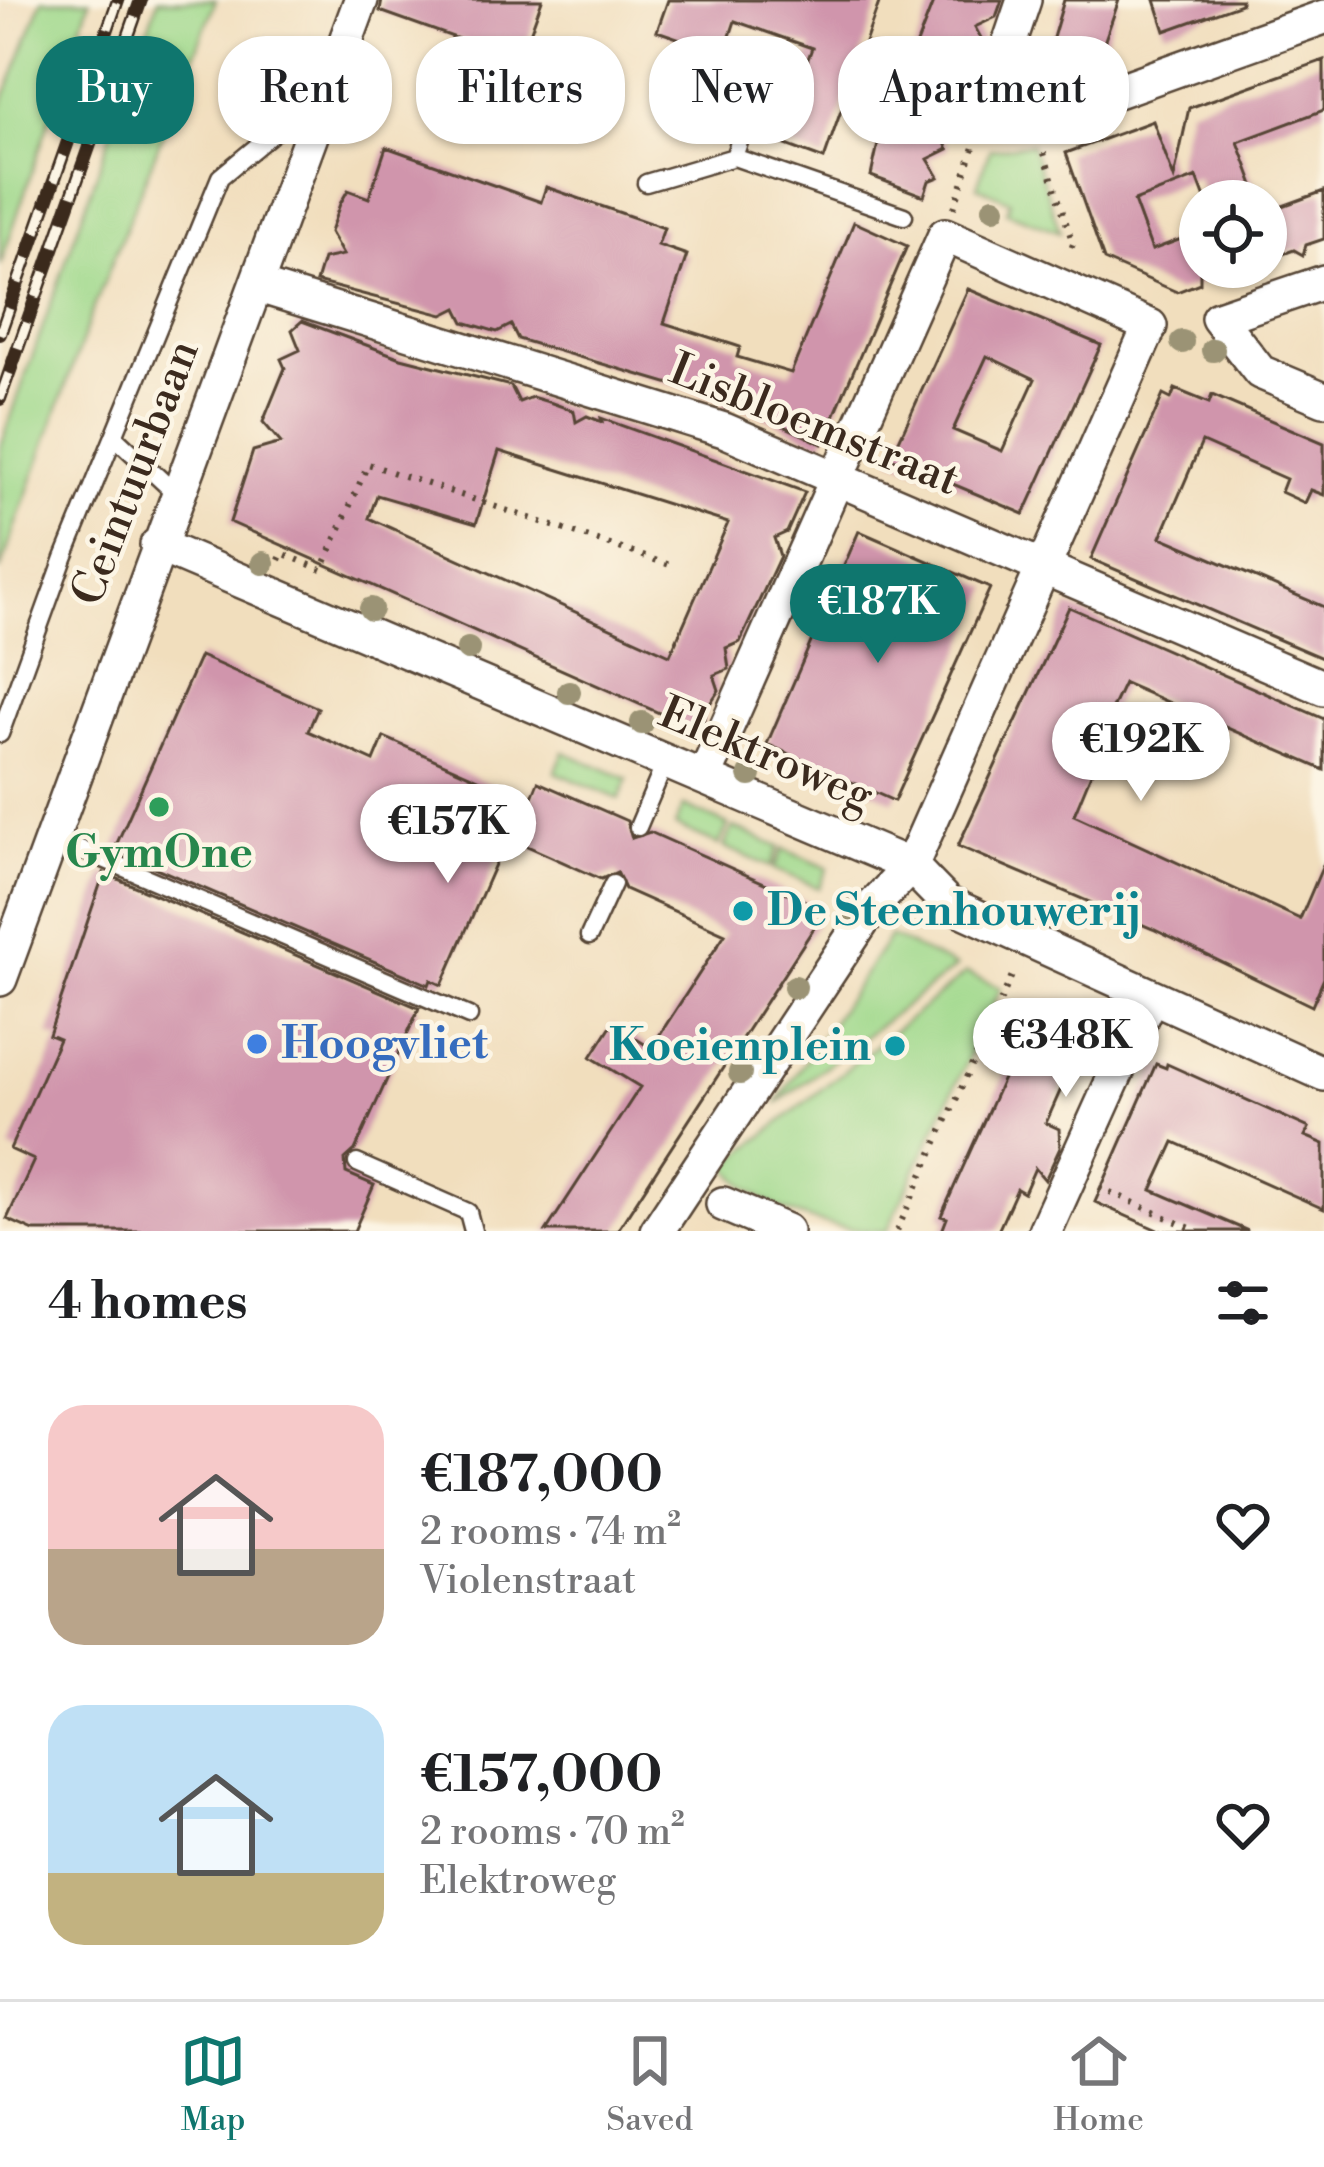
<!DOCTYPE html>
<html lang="en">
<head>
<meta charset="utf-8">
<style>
	body { margin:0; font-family:"Libre Bodoni",serif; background:#f6f6f6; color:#202124; height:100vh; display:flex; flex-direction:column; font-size:45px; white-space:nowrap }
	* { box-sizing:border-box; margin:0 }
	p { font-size:39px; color:#757577 }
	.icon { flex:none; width:66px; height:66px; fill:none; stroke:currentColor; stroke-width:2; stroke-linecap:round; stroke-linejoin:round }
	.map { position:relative; height:1231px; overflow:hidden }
	.drawer { display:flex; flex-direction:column; background:#fff; flex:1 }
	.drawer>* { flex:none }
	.guide { position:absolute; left:36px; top:36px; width:1254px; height:108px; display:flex; gap:24px }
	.tools { position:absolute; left:1179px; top:180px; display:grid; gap:24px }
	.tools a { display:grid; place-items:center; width:108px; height:108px; border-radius:50%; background:#fff; box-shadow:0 3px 9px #0004; font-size:60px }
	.price { position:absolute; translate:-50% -102px; padding:0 27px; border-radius:42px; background:#fff; color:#222; font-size:39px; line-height:78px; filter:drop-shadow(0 3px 6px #0008) }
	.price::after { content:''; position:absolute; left:50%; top:72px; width:36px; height:27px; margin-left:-18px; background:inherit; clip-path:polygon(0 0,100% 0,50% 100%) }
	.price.current { background:#0f766e; color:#fff }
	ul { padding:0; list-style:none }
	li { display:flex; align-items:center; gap:36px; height:300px; padding:0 48px }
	li span { display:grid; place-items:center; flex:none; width:336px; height:240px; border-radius:36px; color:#555 }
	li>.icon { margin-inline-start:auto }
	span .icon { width:144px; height:144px; fill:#fffc; stroke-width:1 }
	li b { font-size:51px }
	h2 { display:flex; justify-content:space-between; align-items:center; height:144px; padding:0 48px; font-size:51px }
	.pill { padding:0 42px; border-radius:48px; background:#fff; box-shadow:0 3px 9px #0004; font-size:42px; line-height:108px }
	.pill.current { background:#0f766e; color:#fff }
	.tabs { display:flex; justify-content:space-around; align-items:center; height:168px; border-top:3px solid #e0e0e0; background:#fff; font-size:33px; color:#757577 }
	.tabs a { display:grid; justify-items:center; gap:6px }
	.tabs .current { color:#0f766e }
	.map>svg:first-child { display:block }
	.green { fill:#9ed88a; stroke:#6c8154; stroke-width:3 }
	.building { fill:#d095ac; fill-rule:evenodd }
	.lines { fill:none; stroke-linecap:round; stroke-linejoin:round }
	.lane-casing { stroke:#564536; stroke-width:21 }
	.street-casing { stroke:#564536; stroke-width:38 }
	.path { stroke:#564536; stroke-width:6; stroke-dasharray:3 9; stroke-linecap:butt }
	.lane { stroke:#fff; stroke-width:16 }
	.street { stroke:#fff; stroke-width:33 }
	.rail-casing { stroke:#3b2a1e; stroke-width:14 }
	.rail { stroke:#fcf5e5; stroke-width:9; stroke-dasharray:27; stroke-linecap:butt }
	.tree { fill:#9b9374 }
	.leisure-dot { fill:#2e9e5b; stroke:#fcf5e5; stroke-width:4.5 }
	.culture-dot { fill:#0f9aa8; stroke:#fcf5e5; stroke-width:4.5 }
	.shop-dot { fill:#3f7fe0; stroke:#fcf5e5; stroke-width:4.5 }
	.labels { text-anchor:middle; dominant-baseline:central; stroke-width:9; stroke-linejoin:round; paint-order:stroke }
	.street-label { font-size:45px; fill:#3b2a1e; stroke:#fcf5e5 }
	.leisure-label { font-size:45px; font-weight:bold; fill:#27864d; stroke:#fcf5e5 }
	.culture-label { font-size:45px; font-weight:bold; fill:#0d838f; stroke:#fcf5e5; text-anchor:start }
	.shop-label { font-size:45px; font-weight:bold; fill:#366cbe; stroke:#fcf5e5; text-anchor:start }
</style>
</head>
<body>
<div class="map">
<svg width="1324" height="1231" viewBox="0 0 1324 1231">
	<rect width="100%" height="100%" fill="#fcf5e5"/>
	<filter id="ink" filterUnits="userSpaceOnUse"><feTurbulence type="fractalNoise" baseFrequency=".00833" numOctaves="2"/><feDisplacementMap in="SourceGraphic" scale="24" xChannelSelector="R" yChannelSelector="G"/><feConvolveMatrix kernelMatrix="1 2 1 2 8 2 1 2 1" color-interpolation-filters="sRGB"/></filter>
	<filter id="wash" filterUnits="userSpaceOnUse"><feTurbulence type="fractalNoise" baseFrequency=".004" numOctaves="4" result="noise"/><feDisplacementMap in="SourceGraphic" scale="48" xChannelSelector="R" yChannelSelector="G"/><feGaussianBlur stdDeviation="2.7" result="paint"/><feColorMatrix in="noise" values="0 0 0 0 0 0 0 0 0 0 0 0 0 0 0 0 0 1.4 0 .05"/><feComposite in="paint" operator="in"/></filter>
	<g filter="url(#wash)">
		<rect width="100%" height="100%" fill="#f1debd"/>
		<path class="green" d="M42 0H90L0 266V110Z
			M158 0H216L91 315 0 571V448Z
			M1031 144 1060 232 1007 212 1010 201 977 186 990 149Z
			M564 752 628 779 619 799 555 772Z
			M684 806 728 825 719 845 675 826Z
			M733 827 779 847 771 867 724 847Z
			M783 849 828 868 819 888 774 869Z
			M890 936 956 967 776 1104Z
			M966 973 1001 988 887 1231C835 1231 756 1212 727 1165Z"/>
		<g id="blocks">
			<path class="building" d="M382 0H542L520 61 380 11Z
				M668 0H880L824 159 778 142 812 48 735 21 724 54 657 31Z
				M934 0H1002L996 17 975 27 982 40 970 77 955 84 962 98 953 123 938 129 948 149 928 159 939 177 929 181 924 196 871 176 878 144Z
				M1064 0H1119L1100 54 1089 50 1085 60 1050 48Z
				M1155 0H1241V4L1165 31Z
				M1324 60V110L1238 142 1260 201H1206L1197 177 1134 201 1152 250 1200 232V283L1177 292 1104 260 1066 153 1153 121 1174 178 1189 108Z
				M386 147 541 202 546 187 664 228 658 245 687 255 664 323 734 345 740 347 737 357 791 373 854 222 907 246 822 444 735 403 725 408 721 399 518 339 511 325 497 332 464 322 457 308 443 315 316 282 323 259 343 255 330 232 340 204 348 190 369 198Z
				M1324 191V239L1306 245 1303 255 1294 250 1266 260V212Z
				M968 289 1101 345 1024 514 891 458ZM987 356 1035 379 1002 451 953 430Z
				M302 321 401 358 511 386 519 402 532 397 552 403 574 411 576 422 587 416 602 422 601 418 805 492 787 532 774 538 780 556 740 642 726 648 729 669 714 675 719 690 705 711 702 732 230 522 253 451 281 443 263 422 285 368 281 359 300 350 292 330ZM499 451 728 523 670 655 369 518 377 495 476 524Z
				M1175 389 1209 403 1212 395 1324 443V495L1311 490 1305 503 1281 492 1286 479 1202 442 1161 537 1324 607V659L1091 559 1163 395 1171 399Z
				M859 531 990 588 894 801 767 744Z
				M1069 607 1324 719V770L1124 683 1085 765 1093 769 1074 815 1300 919 1324 863V978L1312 1006 1153 929 958 846Z
				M200 656 318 708 308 731 374 761 384 737 530 802 538 782 627 821 632 838 650 832 814 905 808 918 817 923 617 1231H546L640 1087 591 1057 612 1024 651 1048 725 934 625 889 617 872 601 879 507 837 442 985 431 980 429 985 114 850Z
				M104 873 419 1008 355 1150 345 1159 346 1173 374 1185 354 1231H34L7 1219 34 1160 10 1149 59 1039 49 1035Z
				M1036 1005 1088 1028 1046 1123 1059 1129 1060 1148 1045 1180 1035 1168 1024 1193 1017 1189 998 1231H942L947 1218 941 1216Z
				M1156 1064 1166 1068 1167 1064 1309 1128 1305 1136 1324 1144V1209L1174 1142 1152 1190 1248 1231H1160L1095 1202Z"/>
		</g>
	</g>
	<g filter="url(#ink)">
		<use href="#blocks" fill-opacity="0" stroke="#564536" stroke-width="3"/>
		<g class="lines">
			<g class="lane-casing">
				<path id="lane" d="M734 157 766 62
					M646 183 734 157 904 216
					M114 436 175 493
					M0 734 64 558 220 177 278 129 317 108
					M638 827 666 761
					M50 836 469 1016
					M589 936 613 884
					M357 1163 468 1212 473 1231"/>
			</g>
			<g class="street-casing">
				<path id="street" d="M1024 0 987 109 1004 124 1033 121 1324 17
					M1324 282 1218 318 1260 372 1324 399
					M256 285 724 430 1324 688
					M157 545 911 866 947 903 1324 1074
					M0 979 361 0
					M723 1204 786 1231
					M657 1231 872 907 911 866 1150 326 945 235 704 778
					M1045 1231 1150 998"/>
			</g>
			<path class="path" d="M438 110 463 40
				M1044 153 1073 244 1069 254
				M954 208 976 141
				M279 560 282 553 322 570 368 464 670 565
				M1099 1187 1197 1231
				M897 1231 1014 971"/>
			<use href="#lane" class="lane"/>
			<use href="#street" class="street"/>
			<g class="rail-casing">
				<path id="rail" d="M0 334 118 0
					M0 399 141 0"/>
			</g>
			<use href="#rail" class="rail"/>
		</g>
		<g class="tree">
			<circle cx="994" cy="208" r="12"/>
			<circle cx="1182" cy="342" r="12"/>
			<circle cx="1213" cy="350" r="12"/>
			<circle cx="263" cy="563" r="12"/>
			<circle cx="371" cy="609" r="12"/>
			<circle cx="468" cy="649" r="12"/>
			<circle cx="569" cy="692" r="12"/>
			<circle cx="642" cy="723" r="12"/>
			<circle cx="750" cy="775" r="12"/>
			<circle cx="850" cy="910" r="12"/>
			<circle cx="795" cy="987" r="12"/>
			<circle cx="740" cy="1073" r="12"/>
		</g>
	</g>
	<circle class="leisure-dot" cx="159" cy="807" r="12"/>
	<g class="culture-dot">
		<circle cx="743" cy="911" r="12"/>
		<circle cx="895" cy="1046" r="12"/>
	</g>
	<circle class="shop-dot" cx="257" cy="1044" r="12"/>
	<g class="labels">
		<g class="street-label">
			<text transform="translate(814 425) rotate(22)">Lisbloemstraat</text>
			<text transform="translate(136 473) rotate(-69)">Ceintuurbaan</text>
			<text transform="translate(766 755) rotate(23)">Elektroweg</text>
		</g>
		<g class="leisure-label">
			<text x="159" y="853">GymOne</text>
		</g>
		<g class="culture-label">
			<text x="767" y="911">De Steenhouwerij</text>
			<text x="871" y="1046" text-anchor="end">Koeienplein</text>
		</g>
		<g class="shop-label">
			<text x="281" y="1044">Hoogvliet</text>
		</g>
	</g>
</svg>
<div class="tools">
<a><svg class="icon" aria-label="locate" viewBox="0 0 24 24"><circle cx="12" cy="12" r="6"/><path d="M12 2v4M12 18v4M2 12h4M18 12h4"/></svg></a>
</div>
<b class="price current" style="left:878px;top:666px">€187K</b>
<b class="price" style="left:1141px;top:804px">€192K</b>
<b class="price" style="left:448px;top:886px">€157K</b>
<b class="price" style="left:1066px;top:1100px">€348K</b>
<div class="guide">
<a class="pill current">Buy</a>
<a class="pill">Rent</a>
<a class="pill">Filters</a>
<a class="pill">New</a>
<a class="pill">Apartment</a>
</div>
</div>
<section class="drawer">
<h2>4 homes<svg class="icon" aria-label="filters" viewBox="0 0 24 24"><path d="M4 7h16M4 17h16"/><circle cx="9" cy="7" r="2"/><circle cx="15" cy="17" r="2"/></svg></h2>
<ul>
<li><span style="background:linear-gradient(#f6c9c9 60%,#b9a48a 0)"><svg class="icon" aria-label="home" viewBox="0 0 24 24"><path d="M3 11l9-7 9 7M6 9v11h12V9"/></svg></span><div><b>€187,000</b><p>2 rooms · 74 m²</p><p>Violenstraat</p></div><svg class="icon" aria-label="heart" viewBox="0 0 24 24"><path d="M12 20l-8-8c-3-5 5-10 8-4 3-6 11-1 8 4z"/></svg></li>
<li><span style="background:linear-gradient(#bfe0f5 70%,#c2b280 0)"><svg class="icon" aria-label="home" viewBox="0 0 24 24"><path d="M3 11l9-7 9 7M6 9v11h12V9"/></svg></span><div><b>€157,000</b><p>2 rooms · 70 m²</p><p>Elektroweg</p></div><svg class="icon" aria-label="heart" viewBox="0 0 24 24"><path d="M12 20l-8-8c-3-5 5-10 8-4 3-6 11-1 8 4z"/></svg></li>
</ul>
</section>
<nav class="tabs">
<a class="current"><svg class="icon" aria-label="map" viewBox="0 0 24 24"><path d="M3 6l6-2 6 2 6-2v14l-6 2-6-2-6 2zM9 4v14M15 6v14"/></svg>Map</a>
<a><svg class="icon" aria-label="saved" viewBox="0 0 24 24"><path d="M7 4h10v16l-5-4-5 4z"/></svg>Saved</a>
<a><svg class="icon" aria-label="home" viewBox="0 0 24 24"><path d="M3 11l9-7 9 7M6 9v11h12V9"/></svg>Home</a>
</nav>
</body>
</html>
